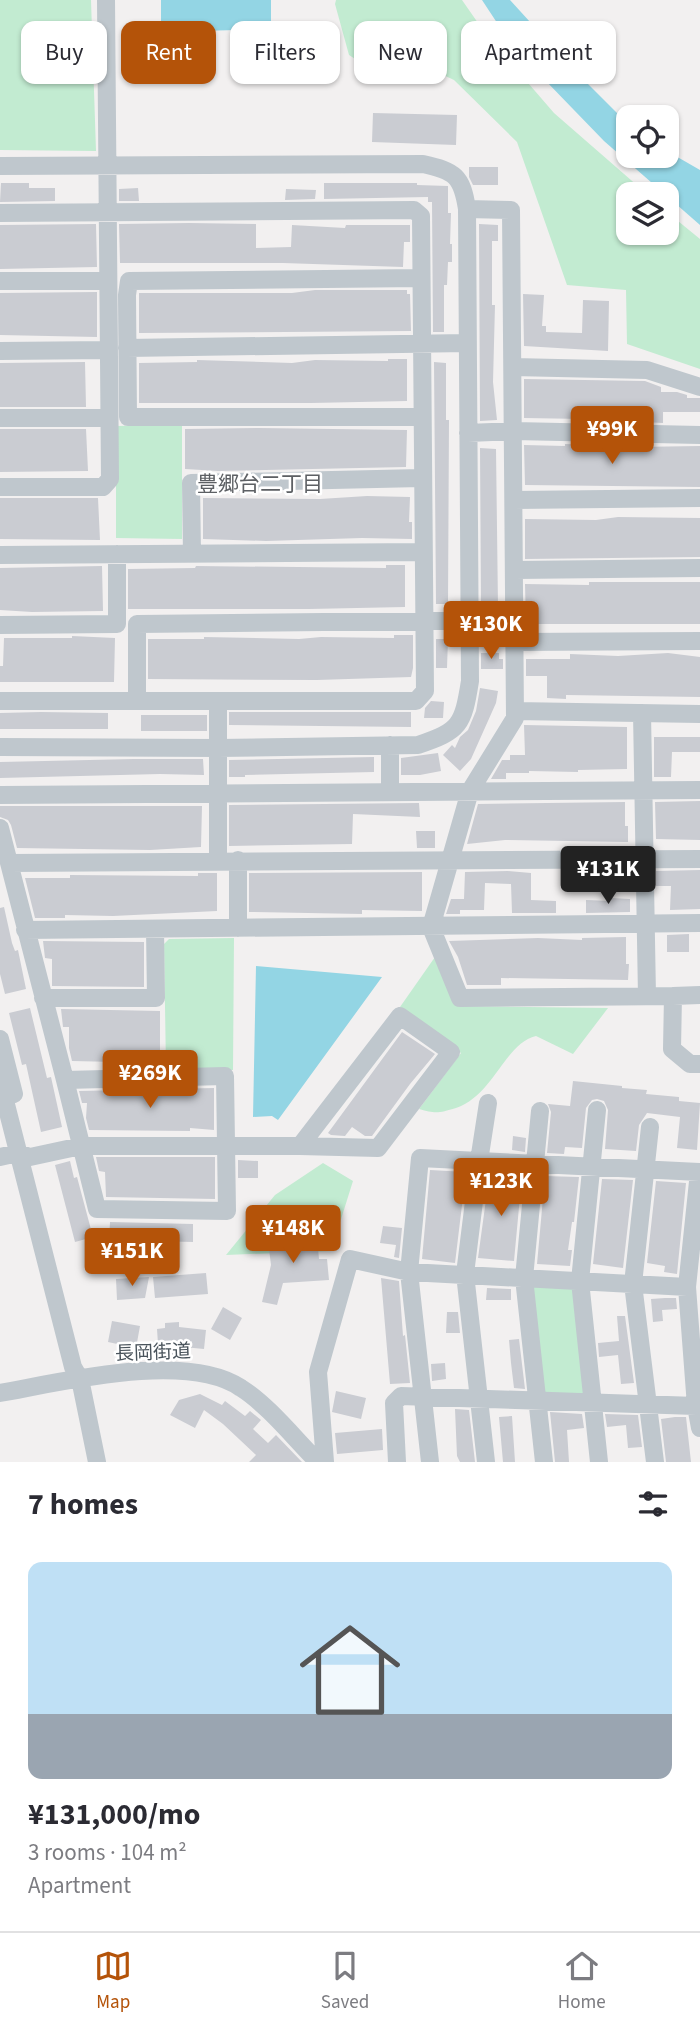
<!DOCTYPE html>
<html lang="en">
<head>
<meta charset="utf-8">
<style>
	body { margin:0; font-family:"Source Sans 3","Noto Sans JP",sans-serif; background:#f2f2f3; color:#2b2b33; height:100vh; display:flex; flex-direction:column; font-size:26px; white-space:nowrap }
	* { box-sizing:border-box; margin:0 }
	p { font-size:23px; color:#7c7c81 }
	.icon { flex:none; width:38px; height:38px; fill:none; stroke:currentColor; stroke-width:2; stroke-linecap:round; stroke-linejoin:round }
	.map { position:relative; height:1462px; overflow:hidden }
	.side { display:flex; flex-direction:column; background:#fff; flex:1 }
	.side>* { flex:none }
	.top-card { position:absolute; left:21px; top:21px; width:658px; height:63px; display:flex; gap:14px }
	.tools { position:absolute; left:616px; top:105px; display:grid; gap:14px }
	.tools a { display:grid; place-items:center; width:63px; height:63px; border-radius:14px; background:#fff; box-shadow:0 2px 5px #0004; font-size:35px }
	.price { position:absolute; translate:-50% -60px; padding:0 16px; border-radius:7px; background:#b45309; color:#fff; font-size:23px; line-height:46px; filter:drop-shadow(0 2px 4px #0008) }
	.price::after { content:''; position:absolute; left:50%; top:42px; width:21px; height:16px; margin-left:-10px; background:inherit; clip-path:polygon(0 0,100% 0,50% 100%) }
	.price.on { background:#222; color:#fff }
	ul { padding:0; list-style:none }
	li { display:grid; align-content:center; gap:14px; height:371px; padding:0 28px }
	li span { display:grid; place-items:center; height:217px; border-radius:14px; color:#555 }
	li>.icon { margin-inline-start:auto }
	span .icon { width:126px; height:126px; fill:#fffc; stroke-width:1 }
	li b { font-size:30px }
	h2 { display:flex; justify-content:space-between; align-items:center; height:84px; padding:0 28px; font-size:30px }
	.pill { padding:0 24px; border-radius:14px; background:#fff; box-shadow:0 2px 5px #0004; font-size:24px; line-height:63px }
	.pill.on { background:#b45309; color:#fff }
	.menu { display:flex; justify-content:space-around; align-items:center; height:98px; border-top:2px solid #e1e1e2; background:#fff; font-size:19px; color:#7c7c81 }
	.menu a { display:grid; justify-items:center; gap:4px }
	.menu .on { color:#b45309 }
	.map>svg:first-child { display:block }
	.green { fill:#c2ebd1 }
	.water { fill:#93d5e4 }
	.building { fill:#caccd2 }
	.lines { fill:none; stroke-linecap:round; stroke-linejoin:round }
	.minor { stroke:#bfc7cd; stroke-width:18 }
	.labels { text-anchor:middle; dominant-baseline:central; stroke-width:5; stroke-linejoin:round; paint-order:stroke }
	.street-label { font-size:19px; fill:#49535b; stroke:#fff }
	.neighbourhood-label { font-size:21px; fill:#5d6064; stroke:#fff }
</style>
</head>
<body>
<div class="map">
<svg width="700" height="1462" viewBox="0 0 700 1462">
	<rect width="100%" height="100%" fill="#f2f0f0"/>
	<path class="green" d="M0 0H91L96 151 0 150Z
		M336 0H462L485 33 554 113 647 194H628V233H667V212L700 239V369L627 344 626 290 567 285 517 142 454 80 413 61 372 70 349 55 335 4Z
		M182 425V539L116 538V426Z
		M234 938 233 1070 166 1068 164 944 169 939Z
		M435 957 458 1006 608 1008 573 1054 536 1036C504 1044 494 1095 456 1108 439 1113 436 1114 419 1109L461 1053 400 1007Z
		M323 1163 353 1181 331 1251 226 1255 275 1195Z
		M526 1280 578 1283 591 1401 541 1398Z"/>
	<path class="water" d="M161 0H271V29L161 32Z
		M482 0H510L572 68 628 124V156H667V151L700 170V225L604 141 513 47Z
		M256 966 382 977 278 1120 272 1116 253 1117Z"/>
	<path class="building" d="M373 113 457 115 456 145 372 142Z
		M469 167H498V185H473L469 177Z
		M1 183H29V188H55V201L0 202Z
		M324 183H417V185L448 186V213H451L450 244H452V262H448L447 285H444V332H433L432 202H428V197L324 199Z
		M138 188 139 201H119V189Z
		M286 189 316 190 315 199 285 200Z
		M189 223 256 224V248L291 247 292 225 345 228 346 225H410V242H404L403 267 283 263H120L119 224Z
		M96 224 97 267 0 269V225Z
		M479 224 498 225V241H492V305H495L493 382 497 420 480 421Z
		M315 290H407V294H410L411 331 139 333V293H292Z
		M97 292V337L0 335V293Z
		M523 294 544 295 542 326H546V332L582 333 583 300 609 301 608 351 524 346Z
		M388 359H407V401L311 403H139V363L197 362V360L292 363 315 360 388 361Z
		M85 362 86 407H0V363Z
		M434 362 446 363V420H449L448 604H436Z
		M524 379 645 381 661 387V392H677L687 395V398H700V412H663V423L644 422V420L524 418Z
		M259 428 407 430 406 467 218 471 185 469V429Z
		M0 429H86L88 471 0 472Z
		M565 444 635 447 700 446V487L525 485 524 445 565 446Z
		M480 448 496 449 498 607 481 606Z
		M367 496 410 497 409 522H412V539L362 538 266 541 203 539V498L320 499Z
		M0 498H98L100 540 0 539Z
		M618 517 700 518V557L525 559V519L596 520Z
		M386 565H405V607L309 609H128V569L195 568 196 566 386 568Z
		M102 566 103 611 32 612 0 610V568Z
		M589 582H700V624H526L525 584 589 585Z
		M394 635H413V668L411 677 317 680 148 679V639H204V637L299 639 321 637 394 638Z
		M72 636 115 638 114 682H0V666H3L4 638H72Z
		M436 639H448L447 668H436Z
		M481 653H499V659H503V669H481Z
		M668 653 700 657V697L566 695V699L547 698V676H526V659H570V654L618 656Z
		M480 688 498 691 496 703 471 759 460 771 443 755 452 745 455 748 460 737 468 730 476 711Z
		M431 701 444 702 443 718H424L425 708Z
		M41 712 108 713V729H0V713Z
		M229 712H411V727L229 725Z
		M141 715H207V731H141Z
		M524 725 627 727V769L578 770V772L529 771V773H506V779H491L502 760H510V755H525Z
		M654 737H700V752H672L671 777H654Z
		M438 753 441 771 420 775H401V758Z
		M374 757V772L245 775V777H229V760Z
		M134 759H203L204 775 160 774 0 778V762Z
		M700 801V840L656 839 655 802Z
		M625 802V826H628V842L505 840 467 844 478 804Z
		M419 803 420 817 353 814 352 844 229 846V805Z
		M0 806H202L201 847 150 850 17 848 11 825 8 820 0 817Z
		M416 831H435V848H417Z
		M700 870V909L670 910 671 886H656V871Z
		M508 871 531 873V900L556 901V913H512L511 884 485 883 484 910H460V914H446L451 899H464L465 872Z
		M422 872V911L362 910V914L249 912V873Z
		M198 873H217V911L113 916 65 915V918H35L25 878H70V875L198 876Z
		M611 898 630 899V912L586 913V900L611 901Z
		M4 907 12 943 15 951 18 950 26 989 5 994 0 974V908Z
		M689 934V952H667V935Z
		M626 937V964H629L628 980 501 978V985H467L458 957 449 941 538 938 582 940V938Z
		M43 941 144 942V987L52 986V959L45 958Z
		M30 1008 47 1078 51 1077 62 1127 41 1132 26 1064 22 1065 9 1013Z
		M61 1009 160 1011V1063L72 1061 69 1048V1027H63Z
		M402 1032 435 1054 410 1084 372 1136H365L352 1127 345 1136 331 1135 328 1133Z
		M573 1081 622 1086V1088L647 1090 646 1094 679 1097V1101L700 1103 697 1150 677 1148 680 1117 647 1113 639 1125 636 1151 605 1149 608 1110 604 1101 597 1099 592 1100 586 1108 582 1148 565 1147 564 1154 547 1153 551 1112 548 1104 570 1106Z
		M214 1088V1130L190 1128V1131L89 1130 86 1118 87 1103H82L79 1091Z
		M513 1136 526 1138 525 1152 512 1150Z
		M96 1157H215V1199L106 1197 105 1172 99 1171Z
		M238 1160 258 1161V1178H238Z
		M70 1161 74 1178 77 1177 93 1237 75 1242 55 1165Z
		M430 1170 466 1172 455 1263 422 1259Z
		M492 1173 522 1175 514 1261 478 1258 487 1192H489Z
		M545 1176 579 1177 574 1222H572L568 1250H572L570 1266 537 1264Z
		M602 1179 633 1180 623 1268 593 1264Z
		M656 1181 686 1183 677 1274 664 1272 665 1266 647 1263Z
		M110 1222 193 1224V1242L109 1240Z
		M383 1226 402 1228 399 1258 394 1257 396 1245 380 1243Z
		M317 1237 319 1259H327L329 1280 283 1283 277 1305 262 1302 271 1265 268 1241Z
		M206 1273 208 1294 155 1298 153 1277Z
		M149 1277 145 1298 117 1300 116 1279Z
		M381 1278 399 1281 403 1336 405 1335 410 1383 390 1384Z
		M487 1288 511 1289V1300H486Z
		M665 1298H676L677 1309 662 1310 663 1321 653 1322 651 1299Z
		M223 1307 242 1318 230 1340 211 1329Z
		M447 1312H458L460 1333H446Z
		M617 1316H625L634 1383 621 1384 618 1355 599 1357 598 1343 619 1341Z
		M112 1321 140 1326 136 1348 108 1342Z
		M179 1322V1327L206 1330 204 1349 173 1346V1359H159L157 1329 165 1328V1323Z
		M519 1339 525 1389 514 1388 511 1363 509 1340Z
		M445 1363 446 1379 432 1381 431 1364Z
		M336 1391 366 1398 361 1419 332 1412Z
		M200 1394 222 1405 225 1401 245 1416 250 1411 261 1420 253 1429 268 1443 276 1435 302 1462H249L256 1455 223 1424 204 1410 195 1428 170 1415 179 1400Z
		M455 1409 469 1410 475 1462H460L457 1456Z
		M550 1412 582 1414 584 1428 567 1430 569 1462H555Z
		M605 1414 638 1415 642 1447 628 1448 626 1425 607 1427Z
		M512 1416 515 1462H503L499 1417Z
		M675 1417H686L691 1462H666L661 1419Z
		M382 1429 383 1450 337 1454 335 1433Z"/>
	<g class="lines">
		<path class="minor" d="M0 166 423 164C455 171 462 176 467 209L470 681C463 725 460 731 418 745L218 748 0 747
			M467 209 511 210 515 718 470 791 431 927 460 998 673 996 672 1049 690 1064H700
			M0 213 414 210 421 216 425 691 416 701H0
			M421 278 129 281 127 295 128 417H421
			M0 281H108
			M127 348 467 343
			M0 351 109 350
			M513 367 647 370 700 387
			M0 418H109
			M468 433 514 431 700 435
			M0 487H103L110 479 106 0
			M514 500 700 498
			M192 554 191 483 421 478
			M0 555 422 552
			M515 570 700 568
			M0 625 117 624V554
			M515 642 700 641
			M137 701V624L515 620
			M218 701V860
			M515 711 700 714
			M642 713 647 996
			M390 791V745
			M0 795 700 790
			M0 828 65 1080
			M238 860V928
			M9 863 700 859
			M25 930 700 923
			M673 996 700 995
			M43 998H156L155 929
			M400 1016 451 1052 378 1148 300 1146Z
			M0 1039 14 1094
			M225 1076 227 1211 97 1209 65 1080Z
			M0 1081 73 1367 80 1379 97 1462
			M597 1110 580 1281 599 1462
			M540 1111 524 1278 544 1462
			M650 1127 633 1284 655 1462
			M0 1157 18 1153 30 1157 81 1146H300
			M0 1393C62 1382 187 1351 241 1388 268 1405 295 1439 318 1462
			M325 1462 318 1372 350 1259 409 1272 687 1287
			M397 1462 394 1403 401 1396 696 1406
			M430 1462 409 1272 420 1158 479 1161 488 1103
			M486 1462 465 1274 479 1161 699 1172 687 1287 696 1406 700 1428"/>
	</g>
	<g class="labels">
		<g class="street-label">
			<text transform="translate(153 1353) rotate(-2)">長岡街道</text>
		</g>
		<g class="neighbourhood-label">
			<text x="260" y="484">豊郷台二丁目</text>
		</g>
	</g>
</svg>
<div class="tools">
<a><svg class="icon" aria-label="locate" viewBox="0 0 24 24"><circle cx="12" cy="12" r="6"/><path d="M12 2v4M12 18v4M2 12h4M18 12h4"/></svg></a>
<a><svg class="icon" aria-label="layers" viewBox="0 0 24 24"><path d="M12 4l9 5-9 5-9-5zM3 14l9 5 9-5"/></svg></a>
</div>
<b class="price" style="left:612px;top:466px">¥99K</b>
<b class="price" style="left:491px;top:661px">¥130K</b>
<b class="price on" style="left:608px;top:906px">¥131K</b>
<b class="price" style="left:150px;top:1110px">¥269K</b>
<b class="price" style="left:501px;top:1218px">¥123K</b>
<b class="price" style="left:293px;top:1265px">¥148K</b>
<b class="price" style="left:132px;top:1288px">¥151K</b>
<div class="top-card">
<a class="pill">Buy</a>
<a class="pill on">Rent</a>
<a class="pill">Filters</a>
<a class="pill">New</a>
<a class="pill">Apartment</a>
</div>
</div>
<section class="side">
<h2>7 homes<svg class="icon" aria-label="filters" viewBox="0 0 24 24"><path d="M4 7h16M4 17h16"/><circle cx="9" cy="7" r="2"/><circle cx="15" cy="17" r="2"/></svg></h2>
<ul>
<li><span style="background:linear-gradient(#bfe0f5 70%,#9aa5b1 0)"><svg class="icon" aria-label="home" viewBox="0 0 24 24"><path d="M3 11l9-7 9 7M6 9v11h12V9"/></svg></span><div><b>¥131,000/mo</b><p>3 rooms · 104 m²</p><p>Apartment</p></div></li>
</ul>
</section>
<nav class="menu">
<a class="on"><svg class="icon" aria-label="map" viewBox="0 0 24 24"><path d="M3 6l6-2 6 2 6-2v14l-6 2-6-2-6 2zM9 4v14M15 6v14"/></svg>Map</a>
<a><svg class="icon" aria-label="saved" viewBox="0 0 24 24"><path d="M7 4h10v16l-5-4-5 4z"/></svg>Saved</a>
<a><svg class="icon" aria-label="home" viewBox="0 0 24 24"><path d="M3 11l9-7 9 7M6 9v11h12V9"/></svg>Home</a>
</nav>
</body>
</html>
